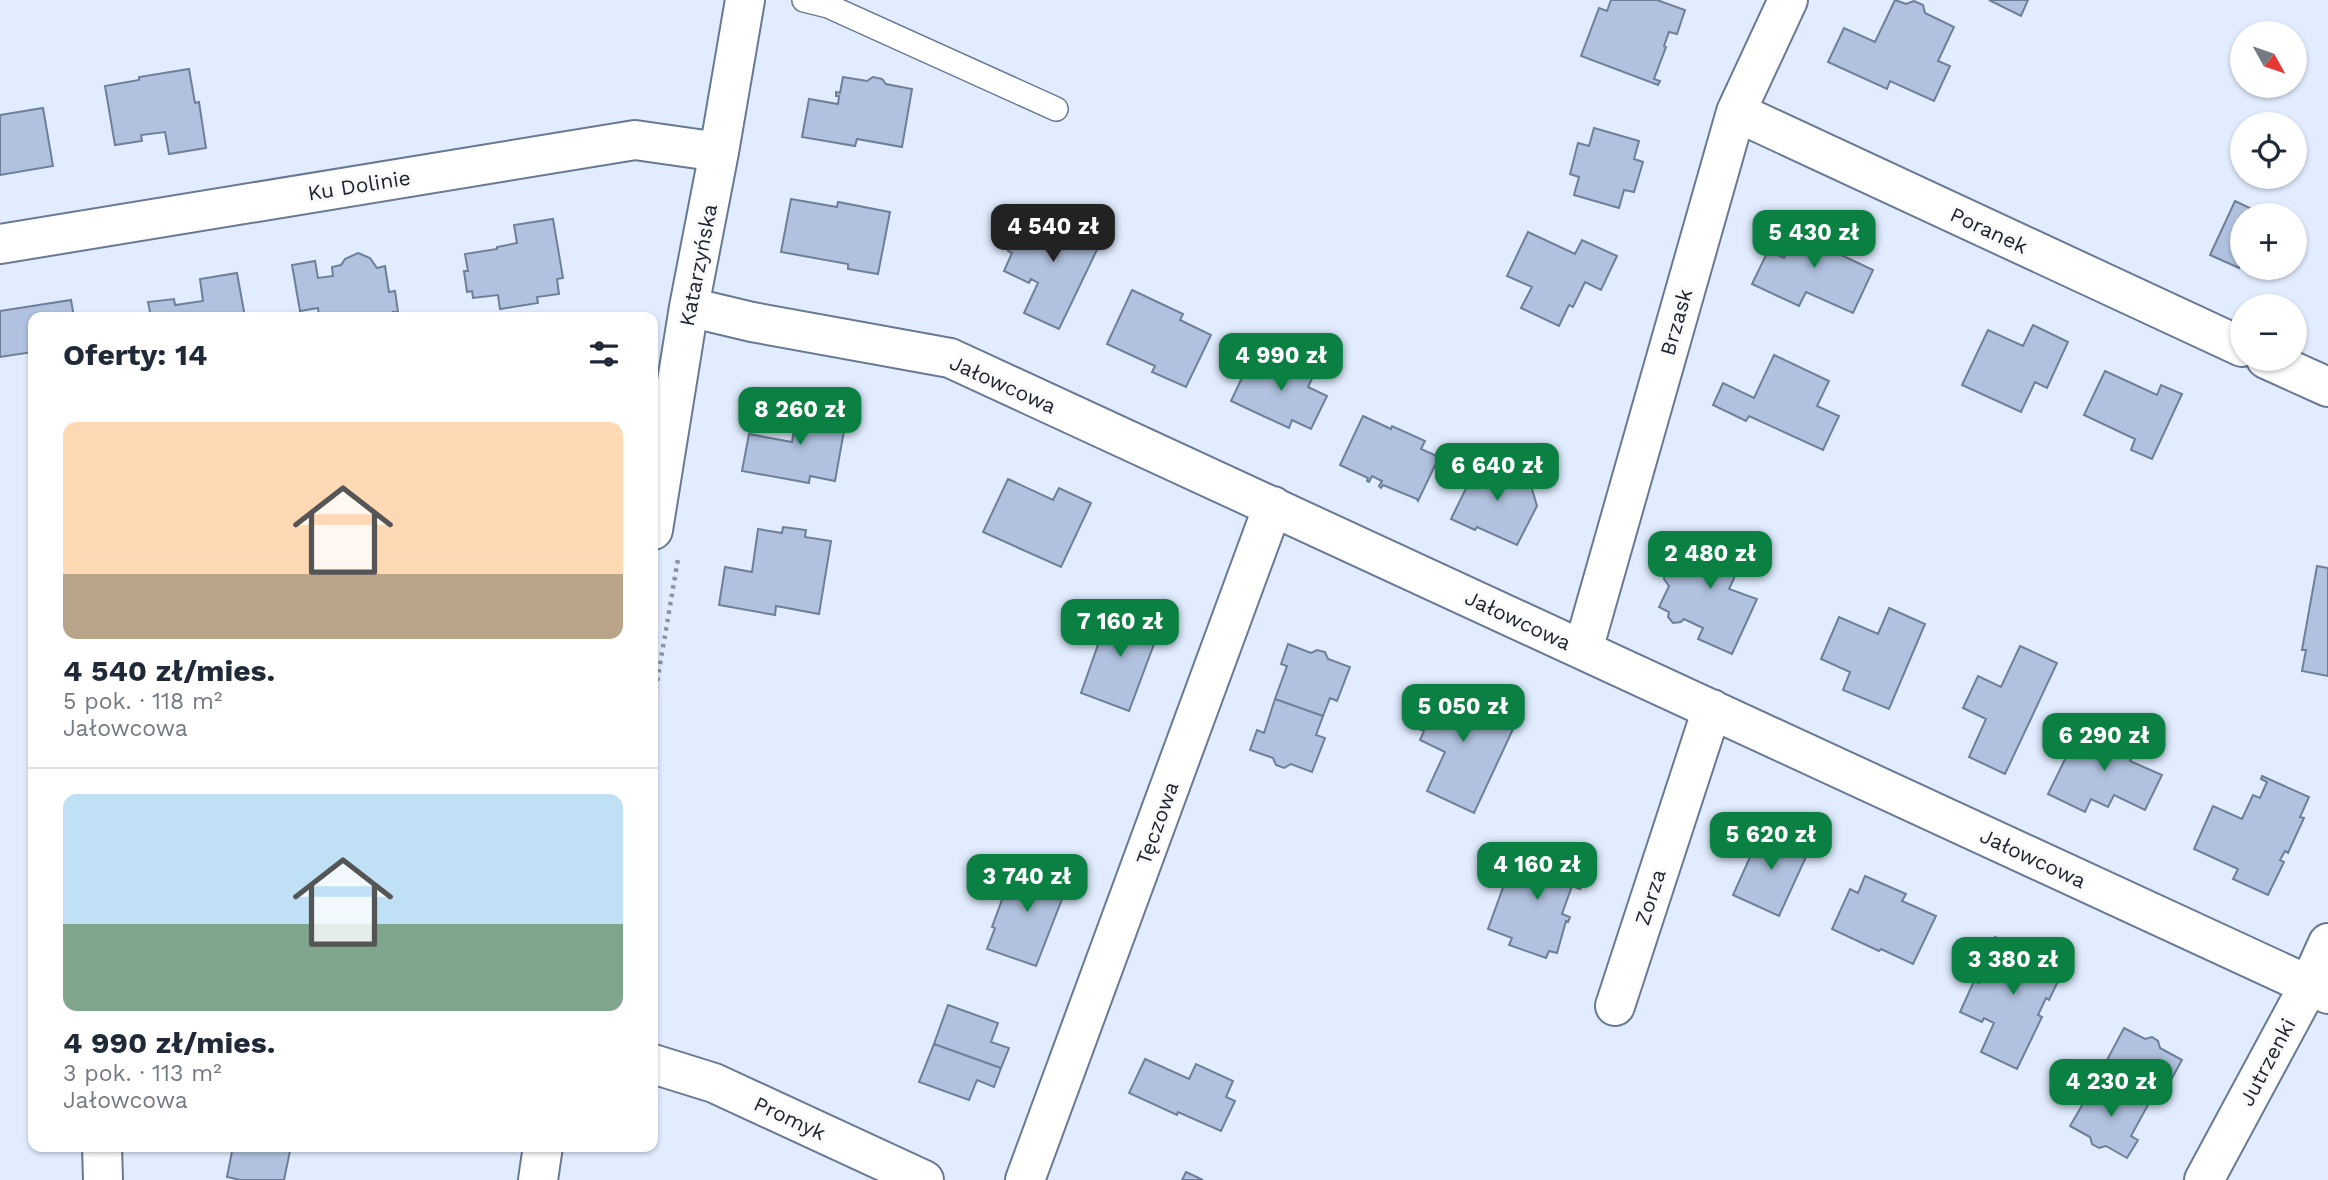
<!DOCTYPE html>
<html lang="pl">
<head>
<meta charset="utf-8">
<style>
	body { margin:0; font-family:"Work Sans",sans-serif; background:#f6f6f7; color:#1f2937; height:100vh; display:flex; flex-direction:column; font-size:26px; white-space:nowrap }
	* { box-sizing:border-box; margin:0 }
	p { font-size:23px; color:#747a83 }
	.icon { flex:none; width:38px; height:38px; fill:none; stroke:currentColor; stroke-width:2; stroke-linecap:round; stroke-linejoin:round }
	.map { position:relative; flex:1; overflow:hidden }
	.panel { position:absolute; left:28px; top:312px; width:630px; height:840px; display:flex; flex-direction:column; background:#fff; border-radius:14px; box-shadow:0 2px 5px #0004 }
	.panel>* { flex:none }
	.needle { width:46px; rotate:130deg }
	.tools { position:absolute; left:2230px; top:21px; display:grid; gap:14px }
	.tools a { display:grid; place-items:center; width:77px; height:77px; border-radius:50%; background:#fff; box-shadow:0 2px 5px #0004; font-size:35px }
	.price { position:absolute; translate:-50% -60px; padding:0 16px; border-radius:14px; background:#0b8043; color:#fff; font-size:23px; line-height:46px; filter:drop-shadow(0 2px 4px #0008) }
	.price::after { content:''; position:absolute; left:50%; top:42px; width:21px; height:16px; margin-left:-10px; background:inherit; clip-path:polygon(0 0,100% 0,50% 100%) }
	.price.current { background:#222; color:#fff }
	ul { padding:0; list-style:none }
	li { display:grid; align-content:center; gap:14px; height:371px; padding:0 35px }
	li+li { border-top:2px solid #e0e1e3 }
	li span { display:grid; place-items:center; height:217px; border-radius:14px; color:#555 }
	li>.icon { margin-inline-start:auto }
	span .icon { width:126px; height:126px; fill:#fffc; stroke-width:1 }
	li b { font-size:30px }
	h2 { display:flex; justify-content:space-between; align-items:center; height:84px; padding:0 35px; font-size:30px }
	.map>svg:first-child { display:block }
	.building { fill:#b0c2df; stroke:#6e7f99; stroke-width:2 }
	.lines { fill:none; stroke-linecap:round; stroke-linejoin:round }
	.service-casing { stroke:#687993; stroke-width:26 }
	.minor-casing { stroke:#687993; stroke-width:42 }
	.path { stroke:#8b94a3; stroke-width:4.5; stroke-dasharray:3.5 5; stroke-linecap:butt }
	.service { stroke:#fff; stroke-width:23 }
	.minor { stroke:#fff; stroke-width:38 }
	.labels { text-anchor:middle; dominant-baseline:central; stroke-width:6; stroke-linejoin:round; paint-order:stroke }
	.street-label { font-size:21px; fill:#1b222d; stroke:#f9f9f9 }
</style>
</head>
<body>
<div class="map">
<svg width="2328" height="1180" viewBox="0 0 2328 1180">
	<rect width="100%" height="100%" fill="#e1edff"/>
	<path class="building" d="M1611 0H1657L1685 10 1677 34 1669 32 1664 46 1666 47 1654 79 1660 81 1658 85 1581 56 1599 8 1607 11Z
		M1895 0 1906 4 1914 1 1923 5 1925 13 1954 27 1938 61 1950 66 1934 101 1890 81 1887 89 1828 62 1844 28 1875 42Z
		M1989 0H2028L2021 16Z
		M189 69 195 103 199 102 206 148 169 154 165 132 141 135 142 141 115 145 105 86 139 80V77Z
		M843 77 867 81 873 77 882 79 886 84 912 89 902 147 857 139 855 146 802 137 809 99 838 104 839 96H836V92L840 93Z
		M43 108 53 166 0 175V115Z
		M1594 128 1639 141 1634 159 1643 162 1634 192 1624 190 1619 208 1574 195 1579 177 1570 174 1578 143 1589 146Z
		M791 199 837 207 838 202 890 212 878 274 848 269V264L781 252Z
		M2235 201 2262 214 2266 206 2286 215H2242V263L2239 268 2210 255Z
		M1061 215 1104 235 1059 329 1024 313 1038 283 1031 279 1029 283 1004 271 1012 253 1008 251 1016 232 1020 234 1029 216 1055 228Z
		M1802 218 1844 238 1837 253 1873 270 1853 313 1806 292 1799 306 1752 284 1768 251 1784 258Z
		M553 219 563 278 557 279 559 294 537 297 538 303 500 309 498 295 473 298 472 291 467 292 464 271H468L465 254 497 249V247L517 243 514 225Z
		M1528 232 1575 254 1582 240 1617 256 1601 290 1585 282 1573 307 1569 305 1559 326 1521 308 1532 287 1507 276Z
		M358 253 370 258 377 268 385 266 389 292 395 291 398 312H393V317H319L318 308 300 311 292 265 315 261 318 278 333 276 332 267 341 265 345 259Z
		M237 273 245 317H151L148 302 174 299 175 305 203 301 200 279Z
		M1132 290 1183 314 1180 320 1211 335 1186 387 1152 372 1155 366 1107 344Z
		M71 300 74 317H33V352L0 357V311Z
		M2033 325 2068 342 2047 388 2035 382 2021 412 1962 385 1988 330 2023 346Z
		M1282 354 1316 370 1308 387 1327 396 1311 429 1292 420 1289 428 1231 401 1247 367 1261 374 1266 364 1276 368Z
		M1774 355 1829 381 1817 406 1839 416 1823 450 1749 416 1746 421 1713 405 1723 383 1754 398Z
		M2105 371 2157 395 2161 385 2182 394 2152 459 2131 450 2135 439 2084 415Z
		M790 403 810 407 816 403 824 404 827 410 847 414 835 481 810 476 809 483 742 471 749 434 792 442 795 424 786 423Z
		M1363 416 1391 429 1392 426 1425 441 1421 449 1439 457 1418 501 1417 499 1383 485 1381 488 1379 486 1382 481 1372 476 1369 482 1367 481 1368 478 1340 465Z
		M1486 458 1529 479 1537 506 1517 545 1477 527 1475 530 1451 519 1473 474 1478 476Z
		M1008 479 1053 500 1059 488 1091 503 1061 567 983 532Z
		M783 527 806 530 805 537 831 541 819 614 776 606 775 615 719 605 725 567 752 572 758 529 782 533Z
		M1694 533 1719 545 1724 533 1750 544 1729 589 1757 599 1732 654 1698 639 1703 628 1684 619 1681 622 1673 623 1668 617 1669 612 1659 607 1669 586 1664 579 1665 571 1668 567 1679 565Z
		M2317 566 2328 568V676L2302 671 2306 650H2302Z
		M1889 608 1925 624 1889 709 1843 690 1850 672 1821 659 1839 617 1878 634Z
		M1111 610 1160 628 1129 711 1081 693 1100 639 1096 631 1101 617 1109 614Z
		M1288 644 1311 653 1317 650 1325 652 1328 659 1350 667 1337 701 1330 698 1323 716 1275 699 1287 666 1281 664Z
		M2020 646 2057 663 2005 774 1969 757 1986 719 1963 708 1978 676 2001 687Z
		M1426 686 1480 711 1485 698 1520 714 1474 813 1427 791 1445 752 1420 740 1424 731 1408 724Z
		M1275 699 1323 716 1316 735 1325 738 1312 772 1291 764 1284 768 1276 765 1273 758 1250 750 1257 730 1264 733Z
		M2104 727 2119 734 2121 730 2140 740 2130 761 2162 775 2145 810 2114 795 2108 807 2091 799 2085 812 2048 794 2069 751 2072 752 2079 736 2096 745Z
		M2262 776 2309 797 2300 817 2304 818 2288 853 2285 851 2280 860 2284 862 2268 895 2233 879 2238 869 2194 849 2213 806 2242 819 2253 795 2260 798 2267 782 2261 779Z
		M1763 828 1810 848 1779 916 1733 895Z
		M1540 848 1557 852 1558 855 1588 866 1585 882 1580 889 1572 886 1562 914 1570 917 1568 922 1566 921 1557 953 1549 951 1546 958 1509 945 1512 938 1488 929 1513 860 1533 867Z
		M1016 862 1069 881 1036 966 987 949 995 928 992 927Z
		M1865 876 1906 894 1902 901 1936 916 1913 964 1881 949 1879 951 1832 929 1850 889 1858 893Z
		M1995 937 2017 948 2014 954 2024 959 2033 941 2069 958 2049 1000 2046 998 2038 1015 2042 1017 2017 1069 1981 1052 1994 1023 1984 1018 1982 1022 1960 1012 1974 981 1979 983 1985 969 1980 967Z
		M948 1005 998 1023 991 1042 1009 1048 1001 1068 934 1044Z
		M2124 1028 2145 1039 2152 1037 2158 1041 2160 1048 2182 1060 2172 1078 2166 1074 2148 1105 2105 1081 2115 1063 2107 1060Z
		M934 1044 1001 1068 994 1087 977 1080 969 1100 919 1082Z
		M1145 1059 1189 1079 1196 1064 1233 1081 1226 1097 1235 1101 1221 1131 1178 1112 1177 1115 1129 1093Z
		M2105 1081 2148 1105 2131 1136 2138 1140 2127 1158 2106 1146 2099 1148 2092 1144 2090 1137 2070 1126 2088 1095 2095 1099Z
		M233 1146H291L284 1180H241L227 1177Z
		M1186 1172 1203 1180H1182Z"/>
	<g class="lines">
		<g class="service-casing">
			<path id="service" d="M804 0 828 6 1056 109"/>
		</g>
		<g class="minor-casing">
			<path id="minor" d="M1736 112 2242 347
				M0 244 635 140 719 152
				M689 307 752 322 950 358 2328 994
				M2266 359 2328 387
				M653 530 689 307 719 152 745 0
				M1583 650 1736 112 1788 0
				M1615 1006 1712 709
				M653 1064 714 1083 924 1180
				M102 1146 103 1180
				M538 1180 543 1146
				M1025 1180 1273 506
				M2204 1180 2309 985 2328 943"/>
		</g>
		<path class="path" d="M653 706 678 559"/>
		<use href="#service" class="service"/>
		<use href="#minor" class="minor"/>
	</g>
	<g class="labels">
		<g class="street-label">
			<text transform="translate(359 185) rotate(-9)">Ku Dolinie</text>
			<text transform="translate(1989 230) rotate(25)">Poranek</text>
			<text transform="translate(698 265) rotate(-79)">Katarzyńska</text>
			<text transform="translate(1676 322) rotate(-74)">Brzask</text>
			<text transform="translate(1003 384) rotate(24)">Jałowcowa</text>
			<text transform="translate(1518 620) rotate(25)">Jałowcowa</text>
			<text transform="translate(1157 823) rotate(-70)">Tęczowa</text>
			<text transform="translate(2033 858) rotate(25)">Jałowcowa</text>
			<text transform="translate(1650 897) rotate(-72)">Zorza</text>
			<text transform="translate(2267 1062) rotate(-62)">Jutrzenki</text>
			<text transform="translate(790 1118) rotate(25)">Promyk</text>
		</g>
	</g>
</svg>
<div class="tools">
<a><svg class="needle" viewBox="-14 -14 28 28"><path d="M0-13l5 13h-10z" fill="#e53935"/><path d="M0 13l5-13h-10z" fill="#747a83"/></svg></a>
<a><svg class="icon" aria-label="locate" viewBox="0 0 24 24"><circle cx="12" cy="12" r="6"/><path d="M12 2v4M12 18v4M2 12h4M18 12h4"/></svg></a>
<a>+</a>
<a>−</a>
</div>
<b class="price current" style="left:1053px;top:264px">4 540 zł</b>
<b class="price" style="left:1814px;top:270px">5 430 zł</b>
<b class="price" style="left:1281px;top:393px">4 990 zł</b>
<b class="price" style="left:800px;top:447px">8 260 zł</b>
<b class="price" style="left:1497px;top:503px">6 640 zł</b>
<b class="price" style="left:1710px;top:591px">2 480 zł</b>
<b class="price" style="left:1120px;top:659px">7 160 zł</b>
<b class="price" style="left:1463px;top:744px">5 050 zł</b>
<b class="price" style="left:2104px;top:773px">6 290 zł</b>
<b class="price" style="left:1771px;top:872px">5 620 zł</b>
<b class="price" style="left:1537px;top:902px">4 160 zł</b>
<b class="price" style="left:1027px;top:914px">3 740 zł</b>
<b class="price" style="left:2013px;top:997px">3 380 zł</b>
<b class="price" style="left:2111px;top:1119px">4 230 zł</b>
<section class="panel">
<h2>Oferty: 14<svg class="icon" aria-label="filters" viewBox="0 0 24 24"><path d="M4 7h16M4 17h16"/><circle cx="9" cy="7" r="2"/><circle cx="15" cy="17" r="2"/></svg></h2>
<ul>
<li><span style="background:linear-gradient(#ffd9b3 70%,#b9a48a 0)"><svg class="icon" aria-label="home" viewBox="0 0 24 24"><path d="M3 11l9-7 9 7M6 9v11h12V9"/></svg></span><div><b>4 540 zł/mies.</b><p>5 pok. · 118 m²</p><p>Jałowcowa</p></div></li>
<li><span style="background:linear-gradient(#bfe0f5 60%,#7fa58c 0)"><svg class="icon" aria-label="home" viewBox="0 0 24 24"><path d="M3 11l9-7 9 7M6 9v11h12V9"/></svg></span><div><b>4 990 zł/mies.</b><p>3 pok. · 113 m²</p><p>Jałowcowa</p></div></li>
</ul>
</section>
</div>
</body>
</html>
